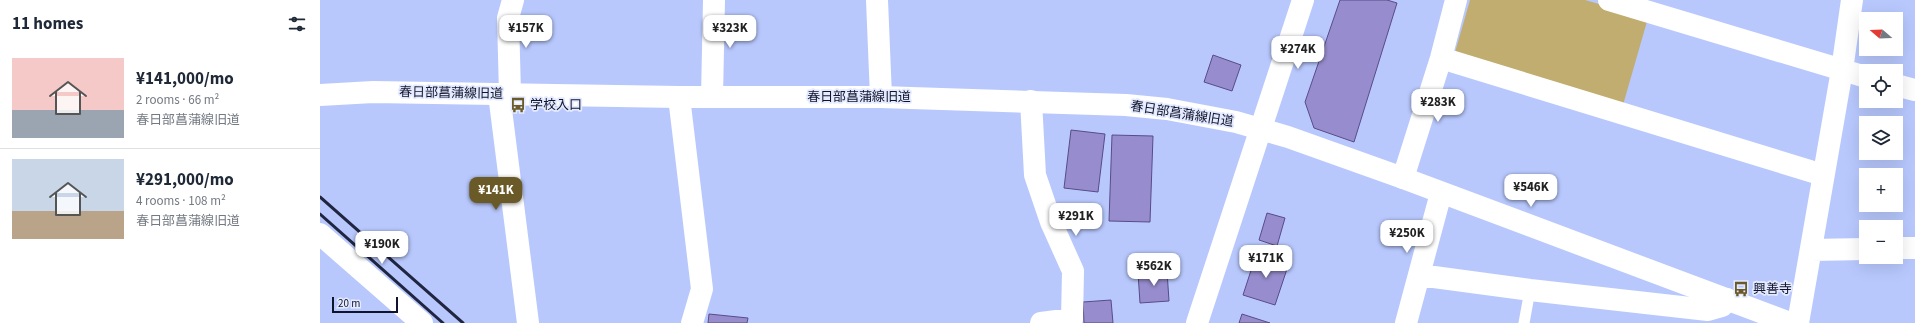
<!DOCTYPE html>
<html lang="en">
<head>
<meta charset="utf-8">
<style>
	body { margin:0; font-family:"Source Sans 3","Noto Sans JP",sans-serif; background:#f6f6f7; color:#1f2937; height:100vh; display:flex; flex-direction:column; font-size:15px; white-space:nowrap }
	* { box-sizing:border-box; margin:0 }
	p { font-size:13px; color:#747a83 }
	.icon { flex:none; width:22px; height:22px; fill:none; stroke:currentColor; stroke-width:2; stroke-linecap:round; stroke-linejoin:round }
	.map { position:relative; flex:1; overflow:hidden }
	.details { display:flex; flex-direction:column; background:#fff; width:320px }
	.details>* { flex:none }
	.needle { width:26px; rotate:289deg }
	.fabs { position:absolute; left:1539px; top:12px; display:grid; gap:8px }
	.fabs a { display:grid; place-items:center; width:44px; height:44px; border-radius:0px; background:#fff; box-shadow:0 4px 16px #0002; font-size:20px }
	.scale { position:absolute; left:12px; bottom:10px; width:66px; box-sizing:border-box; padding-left:4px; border:2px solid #0f142c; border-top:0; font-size:11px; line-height:14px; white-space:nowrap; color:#0f142c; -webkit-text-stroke:3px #e4eaff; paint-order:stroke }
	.price { position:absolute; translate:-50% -34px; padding:0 9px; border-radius:8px; background:#fff; color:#222; font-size:13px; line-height:26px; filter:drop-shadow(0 1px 2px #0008) }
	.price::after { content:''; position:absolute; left:50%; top:24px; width:12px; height:9px; margin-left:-6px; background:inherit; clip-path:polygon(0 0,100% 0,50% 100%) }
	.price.selected { background:#6a5a27; color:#fff }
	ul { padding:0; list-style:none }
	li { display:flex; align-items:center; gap:12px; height:100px; padding:0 12px }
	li+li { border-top:1px solid #e0e1e3 }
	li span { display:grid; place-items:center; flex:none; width:112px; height:80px; border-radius:0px; color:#555 }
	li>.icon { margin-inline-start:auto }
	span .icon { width:48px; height:48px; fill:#fffc; stroke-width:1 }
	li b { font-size:17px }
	h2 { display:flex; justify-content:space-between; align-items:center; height:48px; padding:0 12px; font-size:17px }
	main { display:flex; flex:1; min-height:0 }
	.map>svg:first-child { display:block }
	.green { fill:#c1ad70 }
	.building { fill:#978ccd; stroke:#584c88 }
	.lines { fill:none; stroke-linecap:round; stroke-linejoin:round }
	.lane { stroke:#fff; stroke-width:11 }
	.street { stroke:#fff; stroke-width:22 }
	.secondary { stroke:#fff; stroke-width:22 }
	.rail { stroke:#202641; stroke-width:3 }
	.labels { text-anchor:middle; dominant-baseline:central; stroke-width:3.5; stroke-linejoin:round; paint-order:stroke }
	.street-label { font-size:13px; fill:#0f142c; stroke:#e4eaff }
	.poi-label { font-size:13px; fill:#0f142c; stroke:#e4eaff; text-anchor:start }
</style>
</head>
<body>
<main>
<section class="details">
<h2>11 homes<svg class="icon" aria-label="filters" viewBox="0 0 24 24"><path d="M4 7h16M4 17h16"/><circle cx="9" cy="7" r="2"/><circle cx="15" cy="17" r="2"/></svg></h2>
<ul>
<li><span style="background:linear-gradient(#f6c9c9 65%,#9aa5b1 0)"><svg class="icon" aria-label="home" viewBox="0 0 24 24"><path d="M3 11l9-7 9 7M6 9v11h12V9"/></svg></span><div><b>¥141,000/mo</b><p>2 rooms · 66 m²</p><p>春日部菖蒲線旧道</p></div></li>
<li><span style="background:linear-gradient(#c9d6e8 65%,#b9a48a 0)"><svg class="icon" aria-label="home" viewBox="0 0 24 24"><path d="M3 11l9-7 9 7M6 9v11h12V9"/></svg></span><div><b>¥291,000/mo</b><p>4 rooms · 108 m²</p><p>春日部菖蒲線旧道</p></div></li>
</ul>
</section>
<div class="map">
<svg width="1595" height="323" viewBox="0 0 1595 323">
	<rect width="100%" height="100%" fill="#b8c8fd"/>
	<path class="green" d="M1150 0H1265L1328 18 1303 105 1134 56Z"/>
	<path class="building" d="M1020 0H1067L1077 3 1034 142 994 128 985 102Z
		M893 55 921 65 912 91 884 82Z
		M751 130 785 134 778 192 744 188Z
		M792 135 833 136 830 222 789 221Z
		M947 213 965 218 957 246 939 240Z
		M937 252 969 263 955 305 923 295Z
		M847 271 849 301 820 303 818 273Z
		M791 300 793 323H764L763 302Z
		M389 314 428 318 427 323H388Z
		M922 314 950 323H919Z"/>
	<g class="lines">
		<path class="lane" d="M1204 323 1210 290"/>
		<path class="street" d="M557 0 561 97
			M1289 0 1546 77
			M1121 58 1503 175
			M1576 85 1595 90
			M179 94 208 323
			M190 94 188 18 193 0
			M359 97 382 289 372 323
			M392 97 394 0
			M711 101 715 175 731 222 753 271 752 319 721 323
			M1083 178 1121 58 1136 0
			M0 234 102 323
			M1576 248H1595
			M1491 250 1546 249
			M1099 275 1210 290 1388 310 1402 306 1407 299
			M1086 323 1121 193
			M1478 323 1522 70 1532 0"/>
		<path class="secondary" d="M0 95 53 92 359 97H561L806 105 847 109 916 122 968 137 1083 178 1470 323
			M877 323 983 0"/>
		<path class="rail" d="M0 197 143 323
			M0 214 123 323"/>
	</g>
	<defs>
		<g id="bus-bare" transform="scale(1.2)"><path d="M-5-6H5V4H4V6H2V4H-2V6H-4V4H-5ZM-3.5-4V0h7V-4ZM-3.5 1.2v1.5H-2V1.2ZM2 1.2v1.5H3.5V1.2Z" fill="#6a5a27" stroke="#e4eaff" stroke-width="2.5" paint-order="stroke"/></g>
	</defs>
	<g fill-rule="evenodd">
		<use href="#bus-bare" x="198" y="105"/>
		<use href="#bus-bare" x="1421" y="289"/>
	</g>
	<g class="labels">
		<g class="street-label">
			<text transform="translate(131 93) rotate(1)">春日部菖蒲線旧道</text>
			<text x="539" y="97">春日部菖蒲線旧道</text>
			<text transform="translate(862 114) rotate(9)">春日部菖蒲線旧道</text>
		</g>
		<g class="poi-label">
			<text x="210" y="105">学校入口</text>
			<text x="1433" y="289">興善寺</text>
		</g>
	</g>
</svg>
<div class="fabs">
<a><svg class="needle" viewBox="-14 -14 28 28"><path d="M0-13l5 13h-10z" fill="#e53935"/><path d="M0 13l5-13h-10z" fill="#747a83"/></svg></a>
<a><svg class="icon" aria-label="locate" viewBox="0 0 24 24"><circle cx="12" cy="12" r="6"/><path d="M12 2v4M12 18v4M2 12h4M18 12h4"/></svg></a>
<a><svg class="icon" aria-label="layers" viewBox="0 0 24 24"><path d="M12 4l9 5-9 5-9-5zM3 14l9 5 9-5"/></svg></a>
<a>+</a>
<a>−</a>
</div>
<div class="scale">20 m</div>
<b class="price" style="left:206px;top:49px">¥157K</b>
<b class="price" style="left:410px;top:49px">¥323K</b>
<b class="price" style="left:978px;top:70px">¥274K</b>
<b class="price" style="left:1118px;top:123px">¥283K</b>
<b class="price" style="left:1211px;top:208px">¥546K</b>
<b class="price selected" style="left:176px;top:211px">¥141K</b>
<b class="price" style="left:756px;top:237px">¥291K</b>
<b class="price" style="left:1087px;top:254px">¥250K</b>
<b class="price" style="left:62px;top:265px">¥190K</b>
<b class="price" style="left:946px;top:279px">¥171K</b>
<b class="price" style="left:834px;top:287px">¥562K</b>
</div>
</main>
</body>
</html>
